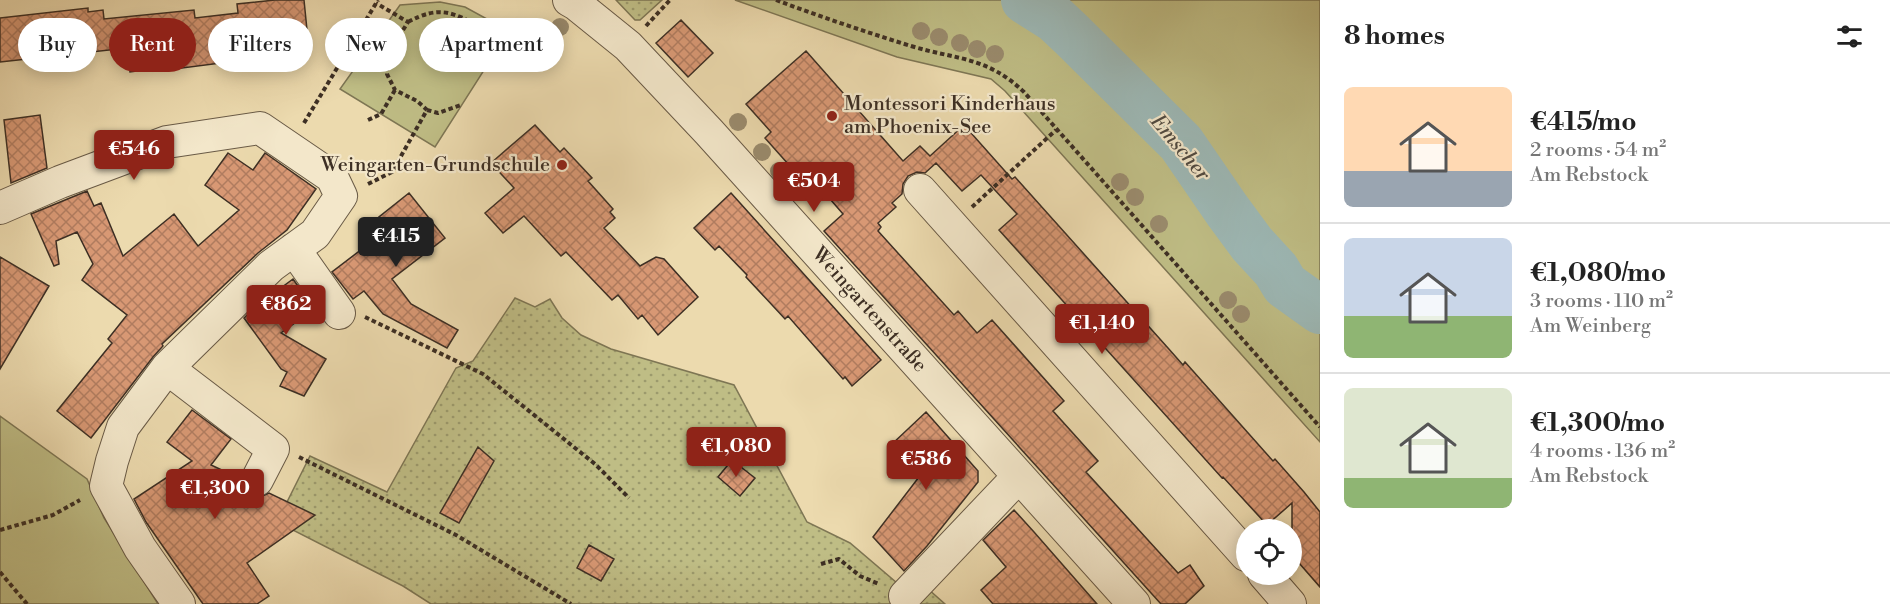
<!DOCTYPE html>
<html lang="en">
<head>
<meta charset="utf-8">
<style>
	body { margin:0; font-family:"Libre Bodoni",serif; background:#f6f6f6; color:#222; height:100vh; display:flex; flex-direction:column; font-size:22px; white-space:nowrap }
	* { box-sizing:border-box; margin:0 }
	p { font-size:20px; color:#767676 }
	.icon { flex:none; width:33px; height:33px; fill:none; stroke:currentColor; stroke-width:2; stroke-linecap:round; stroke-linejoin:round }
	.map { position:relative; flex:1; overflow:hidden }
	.drawer { display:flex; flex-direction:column; background:#fff; width:570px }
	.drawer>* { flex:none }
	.guide { position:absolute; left:18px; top:18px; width:570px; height:54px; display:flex; gap:12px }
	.fabs { position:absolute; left:1236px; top:519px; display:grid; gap:12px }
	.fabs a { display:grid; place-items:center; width:66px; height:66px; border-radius:50%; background:#fff; box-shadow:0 3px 15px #0003; font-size:30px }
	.price { position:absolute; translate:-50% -51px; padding:0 14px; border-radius:6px; background:#8f2418; color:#fff; font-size:20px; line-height:39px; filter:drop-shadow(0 2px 3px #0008) }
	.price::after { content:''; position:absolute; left:50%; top:36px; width:18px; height:14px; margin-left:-9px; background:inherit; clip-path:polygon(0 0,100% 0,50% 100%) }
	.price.selected { background:#222; color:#fff }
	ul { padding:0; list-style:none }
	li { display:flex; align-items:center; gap:18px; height:150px; padding:0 24px }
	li+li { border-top:2px solid #e0e0e0 }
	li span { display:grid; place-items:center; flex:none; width:168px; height:120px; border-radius:9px; color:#555 }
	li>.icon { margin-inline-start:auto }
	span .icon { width:72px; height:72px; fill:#fffc; stroke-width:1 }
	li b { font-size:26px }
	h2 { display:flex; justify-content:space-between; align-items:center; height:72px; padding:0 24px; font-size:26px }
	.pill { padding:0 21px; border-radius:27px; background:#fff; box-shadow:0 3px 15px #0003; font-size:21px; line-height:54px }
	.pill.selected { background:#8f2418; color:#fff }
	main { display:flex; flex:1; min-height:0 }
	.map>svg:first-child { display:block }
	.grass { fill:url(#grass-dots); stroke:#7e7654; stroke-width:1.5 }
	.park { fill:#bfbd85; stroke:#7e7654; stroke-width:1.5 }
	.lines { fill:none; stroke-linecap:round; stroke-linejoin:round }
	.river { stroke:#9db8b5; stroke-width:48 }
	.building { fill:url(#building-cross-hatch); stroke:#3d2f24; stroke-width:1.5 }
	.minor-casing { stroke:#695a46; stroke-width:34 }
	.path { stroke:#3d2f24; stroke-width:4; stroke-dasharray:4.5 3; stroke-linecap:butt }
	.minor { stroke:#f3e7ca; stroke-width:32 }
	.tree { fill:#9a8b6d }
	.poi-dot { fill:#8f2418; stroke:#f3e7ca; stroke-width:2 }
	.labels { text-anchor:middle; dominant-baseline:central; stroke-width:4.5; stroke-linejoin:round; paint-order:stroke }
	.poi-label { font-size:20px; fill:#3d2f24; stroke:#f3e7ca; text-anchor:start }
	.street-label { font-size:20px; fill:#3d2f24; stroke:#f3e7ca }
	.water-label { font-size:21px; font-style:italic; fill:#504a41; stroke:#f3e7ca }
</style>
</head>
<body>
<main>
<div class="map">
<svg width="1320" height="604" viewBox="0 0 1320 604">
	<defs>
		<pattern id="grass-dots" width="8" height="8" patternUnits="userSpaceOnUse" patternTransform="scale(1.5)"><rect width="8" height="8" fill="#bfbd85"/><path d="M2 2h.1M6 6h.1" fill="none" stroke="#9c9a6d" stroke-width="1.8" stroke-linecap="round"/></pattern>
		<pattern id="building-cross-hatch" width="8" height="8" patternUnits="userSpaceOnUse" patternTransform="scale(1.5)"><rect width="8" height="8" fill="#d89874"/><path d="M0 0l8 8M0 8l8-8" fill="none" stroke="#b07c5f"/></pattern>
	</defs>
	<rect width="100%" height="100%" fill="#ecdaae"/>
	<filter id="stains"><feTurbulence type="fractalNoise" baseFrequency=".00333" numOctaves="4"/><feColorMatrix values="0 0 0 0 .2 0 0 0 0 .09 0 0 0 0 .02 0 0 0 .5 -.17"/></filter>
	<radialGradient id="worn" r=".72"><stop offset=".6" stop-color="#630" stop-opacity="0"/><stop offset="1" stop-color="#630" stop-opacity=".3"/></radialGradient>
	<path class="grass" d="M616 0H662L640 20H635Z
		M515 298 535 307 550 299 562 318 581 335 611 349 734 385 807 522 850 543 917 600 927 588 945 604H431L403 586 277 522 310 456 387 492 456 368 473 361Z"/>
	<path class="park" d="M735 0H1320V442L1005 91 991 79 897 57Z
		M440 2 465 7 509 31 435 147 340 89 400 5Z
		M0 416 87 479 104 518 158 604H0Z"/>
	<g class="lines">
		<path class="river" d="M1025 0 1055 19 1072 35 1181 143 1227 210 1252 244 1276 270 1285 285 1320 310"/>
	</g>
	<path class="building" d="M275 0H304L308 40 298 41 299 53 159 71V68L130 72 127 48 0 62V18L88 8V12L103 10 104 19 194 10 195 18 238 13 237 4Z
		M681 20 713 53 688 77 656 43Z
		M806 51 903 161 920 146 930 156 964 125 1012 179 1015 177 1168 348 1183 365 1185 362 1273 461 1275 459 1304 492 1320 512V587L1292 555V503L1267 525 1223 477 1222 478 999 230 1017 214 981 175 962 191 936 163 925 173 917 172 908 176 903 184 902 194 892 203 896 207 878 223 881 227 878 231 954 315 958 311 977 333 992 320 1064 401 1053 411 1098 461 1086 472 1178 573 1190 565 1204 586 1185 604H1161L824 231 843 214 804 169 797 174 765 138 771 132 746 104Z
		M40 115 47 168 11 183 4 120Z
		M535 125 560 152 564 148 592 178 588 181 613 209 610 212 615 218 604 228 640 266 656 257 664 259 698 297 658 335 642 315 638 319 618 295 612 300 566 252 561 256 524 216 503 233 485 213 514 188 491 163Z
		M228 153 253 170 265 153 316 189 287 230 258 253 162 344 163 346 153 357 91 438 57 411 112 343 108 339 127 315 82 280 93 264 77 232 56 241 59 264 54 266 31 214 87 191 94 206 101 203 123 256 174 214 198 246 239 210 205 185Z
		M409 193 445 238 392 279 411 304 458 330 447 348 383 314 364 291 353 299 332 272 388 229 379 217Z
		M731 193 881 360 852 386 845 377 843 379 788 316 785 319 746 277 747 275 719 246 715 250 694 228Z
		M0 257 49 286 0 369Z
		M293 279 314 309 281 333 326 359 304 396 280 386 287 372 281 369 244 318 254 308Z
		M192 410 231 439 211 465 239 478 242 489 249 496 258 498 269 493 315 515 247 563 269 596 257 604H203L146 522 134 499 192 461 167 442Z
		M926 412 978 471V482L927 546 904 571 873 537 919 477 891 445Z
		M478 447 494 461 459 523 440 513Z
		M732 460 755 478 740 496 718 477Z
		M1014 510 1034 532 1097 604H993L981 590 1006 567 983 540Z
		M589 545 614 559 601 581 577 568Z"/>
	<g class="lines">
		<g class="minor-casing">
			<path id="minor" d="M569 0 576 4 628 46 709 132 1134 604
				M920 190 1246 555
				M0 208 60 182 167 142 260 128 332 177 341 196 315 234 271 266 167 368 123 427 112 461 106 486 140 548 179 604
				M294 249 339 313
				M167 368 273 449 257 480
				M1264 574 1290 604
				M905 596 1019 476"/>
		</g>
		<path class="path" d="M776 0C821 17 866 32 911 46 957 60 986 56 1024 92L1320 427
			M408 22C440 5 452 12 482 28
			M646 26 670 0
			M427 110 438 113 461 105
			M368 120 381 114 395 90
			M304 123 378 0
			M368 184 392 172 427 110 417 101 395 90 387 74V56L408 22 376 3
			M972 207 1056 130
			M365 317 483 374 595 464 629 498
			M299 457 456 535 571 604
			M0 530 53 515 80 500
			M821 564 839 559 860 576 879 584
			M0 572 27 604"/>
		<use href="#minor" class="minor"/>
	</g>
	<g class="tree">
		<circle cx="560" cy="27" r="9"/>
		<circle cx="921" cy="31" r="9"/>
		<circle cx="939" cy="37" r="9"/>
		<circle cx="960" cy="43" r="9"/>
		<circle cx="977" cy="49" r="9"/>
		<circle cx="995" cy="54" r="9"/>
		<circle cx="738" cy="122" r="9"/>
		<circle cx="762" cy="152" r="9"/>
		<circle cx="779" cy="171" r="9"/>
		<circle cx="1120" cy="182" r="9"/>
		<circle cx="795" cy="189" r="9"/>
		<circle cx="1135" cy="197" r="9"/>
		<circle cx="1159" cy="224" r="9"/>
		<circle cx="1228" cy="300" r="9"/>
		<circle cx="1241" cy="314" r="9"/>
	</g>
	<g class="poi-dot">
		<circle cx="832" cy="116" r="6"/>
		<circle cx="562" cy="165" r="6"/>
	</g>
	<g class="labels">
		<g class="poi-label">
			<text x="844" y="104">Montessori Kinderhaus<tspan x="844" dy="23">am Phoenix-See</tspan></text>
			<text x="550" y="165" text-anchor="end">Weingarten-Grundschule</text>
		</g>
		<g class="street-label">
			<text transform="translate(869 310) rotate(48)">Weingartenstraße</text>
		</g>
		<g class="water-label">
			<text transform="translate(1180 148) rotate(50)">Emscher</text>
		</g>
	</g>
	<rect width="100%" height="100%" filter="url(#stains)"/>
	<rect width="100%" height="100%" fill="url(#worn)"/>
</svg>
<div class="fabs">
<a><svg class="icon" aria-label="locate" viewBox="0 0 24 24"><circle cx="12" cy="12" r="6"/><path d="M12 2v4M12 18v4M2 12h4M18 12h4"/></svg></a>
</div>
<b class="price" style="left:134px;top:181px">€546</b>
<b class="price" style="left:814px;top:213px">€504</b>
<b class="price selected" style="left:396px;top:268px">€415</b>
<b class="price" style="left:286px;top:336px">€862</b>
<b class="price" style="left:1102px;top:355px">€1,140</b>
<b class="price" style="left:736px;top:478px">€1,080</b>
<b class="price" style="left:926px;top:491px">€586</b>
<b class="price" style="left:215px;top:520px">€1,300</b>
<div class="guide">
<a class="pill">Buy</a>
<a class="pill selected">Rent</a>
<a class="pill">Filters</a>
<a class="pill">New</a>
<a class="pill">Apartment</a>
</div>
</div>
<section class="drawer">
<h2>8 homes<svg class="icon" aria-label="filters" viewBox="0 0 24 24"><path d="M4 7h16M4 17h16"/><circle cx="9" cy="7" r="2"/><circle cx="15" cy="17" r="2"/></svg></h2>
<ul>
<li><span style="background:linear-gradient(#ffd9b3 70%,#9aa5b1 0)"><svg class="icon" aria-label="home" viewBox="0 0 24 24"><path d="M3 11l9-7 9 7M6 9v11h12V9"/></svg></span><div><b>€415/mo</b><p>2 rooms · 54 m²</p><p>Am Rebstock</p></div></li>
<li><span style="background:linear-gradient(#c9d6e8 65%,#8fb573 0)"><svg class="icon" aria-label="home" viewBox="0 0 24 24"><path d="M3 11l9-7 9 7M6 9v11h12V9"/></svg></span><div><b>€1,080/mo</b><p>3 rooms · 110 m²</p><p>Am Weinberg</p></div></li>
<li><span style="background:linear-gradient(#dfe7d0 75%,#8fb573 0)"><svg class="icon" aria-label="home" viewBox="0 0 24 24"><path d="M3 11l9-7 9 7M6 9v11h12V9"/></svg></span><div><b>€1,300/mo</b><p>4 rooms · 136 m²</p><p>Am Rebstock</p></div></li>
</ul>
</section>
</main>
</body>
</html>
